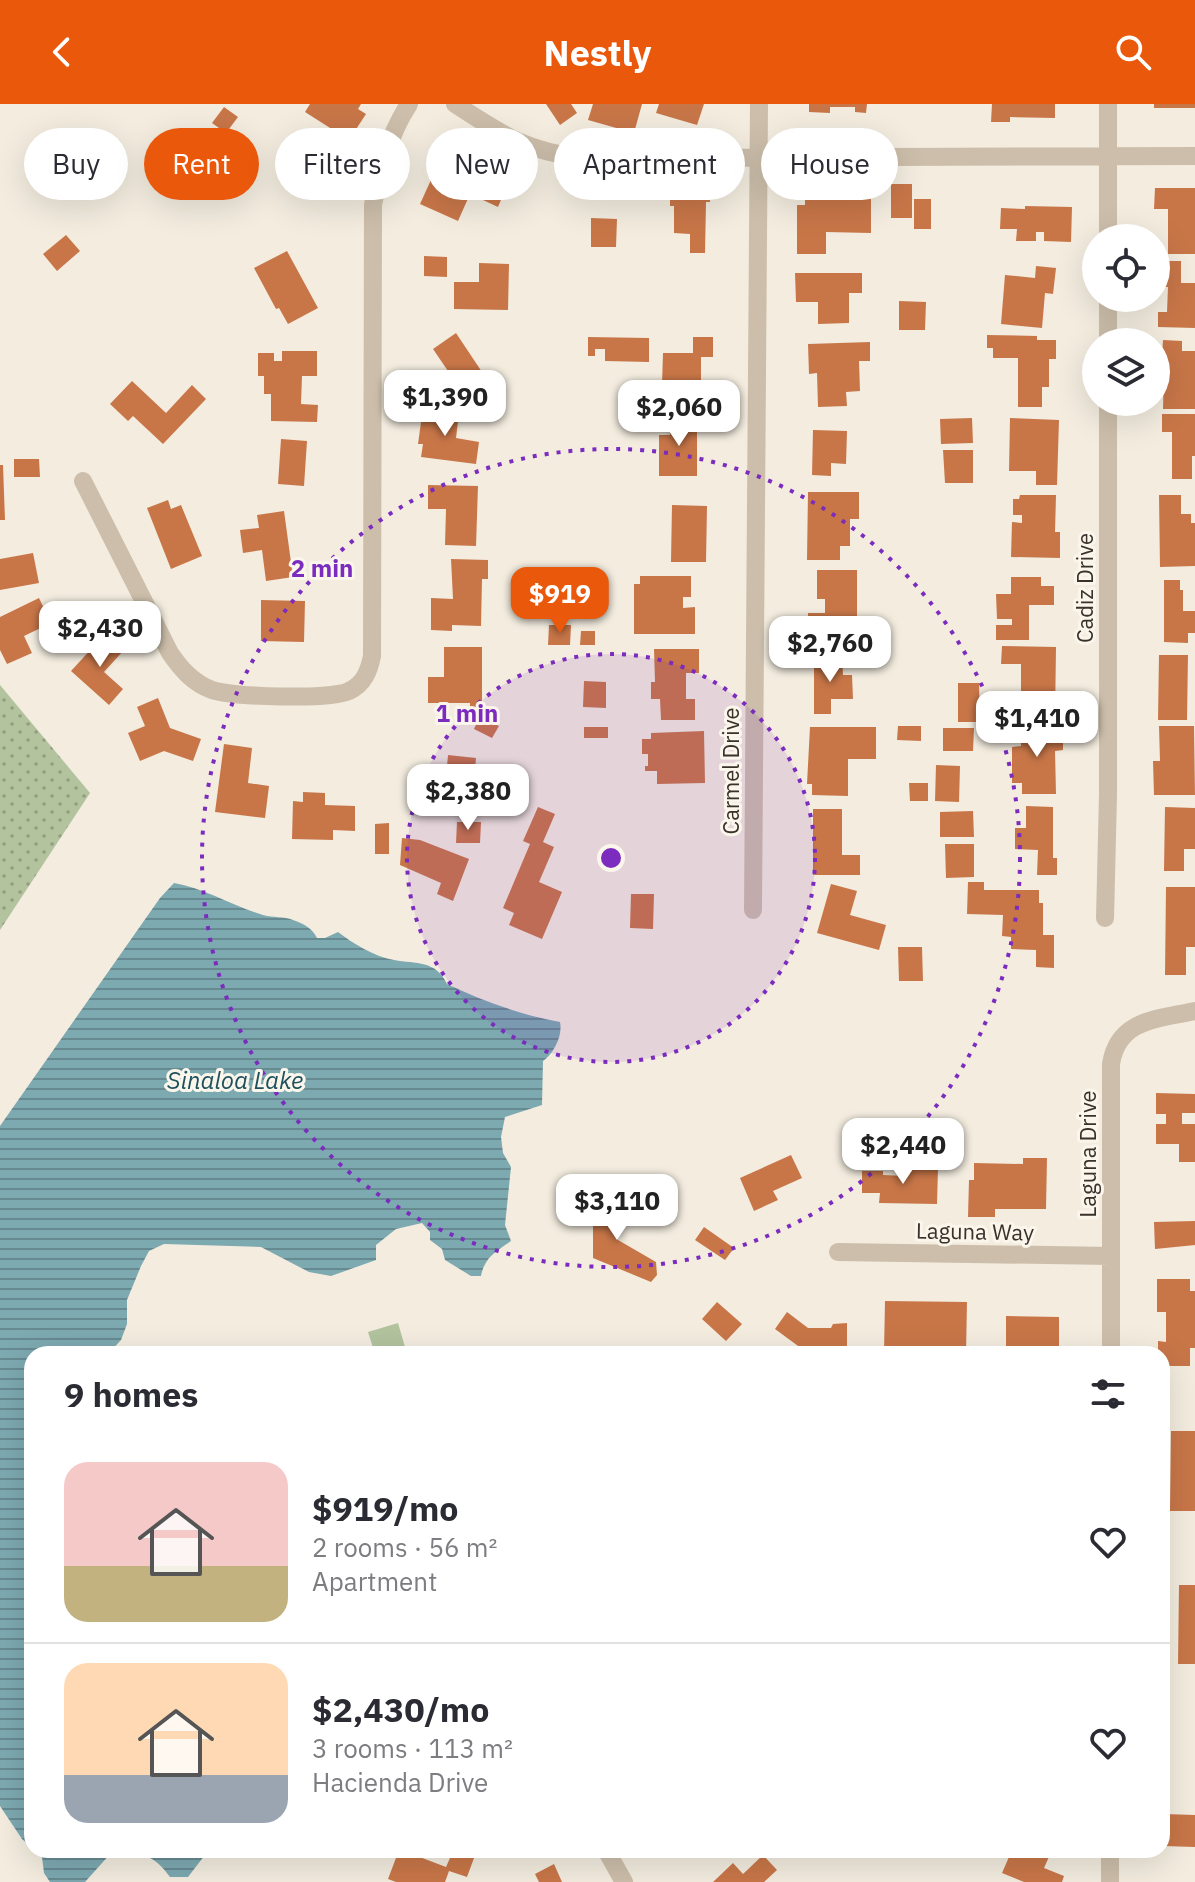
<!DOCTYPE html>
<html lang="en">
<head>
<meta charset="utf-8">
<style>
	body { margin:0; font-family:"IBM Plex Sans",sans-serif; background:#f7f7f7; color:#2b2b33; height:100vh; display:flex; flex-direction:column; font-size:30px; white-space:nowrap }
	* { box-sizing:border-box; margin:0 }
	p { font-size:26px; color:#7c7c81 }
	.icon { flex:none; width:44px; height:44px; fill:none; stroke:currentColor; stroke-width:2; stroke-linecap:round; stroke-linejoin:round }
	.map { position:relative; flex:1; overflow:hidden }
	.panel { position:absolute; left:24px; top:1242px; width:1146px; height:512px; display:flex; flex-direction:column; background:#fff; border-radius:24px; box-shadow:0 8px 32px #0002 }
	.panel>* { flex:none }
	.guide { position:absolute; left:24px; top:24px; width:1148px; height:72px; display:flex; gap:16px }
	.buttons { position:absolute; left:1082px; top:120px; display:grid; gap:16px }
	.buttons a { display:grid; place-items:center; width:88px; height:88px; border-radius:50%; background:#fff; box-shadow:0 8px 32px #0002; font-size:40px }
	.price { position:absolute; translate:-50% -68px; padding:0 18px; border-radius:16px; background:#fff; color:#222; font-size:26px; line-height:52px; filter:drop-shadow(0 2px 4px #0008) }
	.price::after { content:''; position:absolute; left:50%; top:48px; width:24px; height:18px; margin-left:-12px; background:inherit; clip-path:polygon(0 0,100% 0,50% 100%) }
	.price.current { background:#ea580c; color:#fff }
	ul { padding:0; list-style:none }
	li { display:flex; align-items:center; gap:24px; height:200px; padding:0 40px }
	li+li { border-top:2px solid #e1e1e2 }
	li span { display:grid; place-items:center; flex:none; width:224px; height:160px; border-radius:24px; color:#555 }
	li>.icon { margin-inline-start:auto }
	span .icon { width:96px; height:96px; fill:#fffc; stroke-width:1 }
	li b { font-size:34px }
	h2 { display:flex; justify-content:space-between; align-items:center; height:96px; padding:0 40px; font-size:34px }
	.tag { padding:0 28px; border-radius:36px; background:#fff; box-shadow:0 8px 32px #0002; font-size:28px; line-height:72px }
	.tag.current { background:#ea580c; color:#fff }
	header { display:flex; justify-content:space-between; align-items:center; height:104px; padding:0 40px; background:#ea580c; color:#fff; font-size:36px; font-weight:700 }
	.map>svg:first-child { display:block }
	.grass { fill:url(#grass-dots) }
	.garden { fill:#b2c39e }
	.water { fill:url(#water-rules) }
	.building { fill:#c87648 }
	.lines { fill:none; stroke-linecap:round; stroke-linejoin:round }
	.street { stroke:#ccbeaa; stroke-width:18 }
	.ring { fill:none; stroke:#7b2cbf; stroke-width:4; stroke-dasharray:4 8 }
	.labels { text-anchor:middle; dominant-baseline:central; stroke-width:6; stroke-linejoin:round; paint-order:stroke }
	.street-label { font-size:22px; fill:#3a312a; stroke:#fbf6ec }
	.water-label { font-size:24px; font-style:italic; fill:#1e515d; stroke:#fbf6ec }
	.centre { fill:#7b2cbf; stroke:#fbf6ec; stroke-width:4 }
	.ring-label { font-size:24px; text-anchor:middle; font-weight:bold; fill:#7b2cbf; stroke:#fbf6ec; stroke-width:6; stroke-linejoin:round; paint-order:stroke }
</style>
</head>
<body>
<header><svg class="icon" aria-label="back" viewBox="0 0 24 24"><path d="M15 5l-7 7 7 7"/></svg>Nestly<svg class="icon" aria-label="search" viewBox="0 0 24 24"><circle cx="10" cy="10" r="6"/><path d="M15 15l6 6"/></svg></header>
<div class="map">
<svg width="1195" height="1778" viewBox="0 0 1195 1778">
	<defs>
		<pattern id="grass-dots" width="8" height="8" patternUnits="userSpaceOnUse" patternTransform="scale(2)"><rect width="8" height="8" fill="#b2c39e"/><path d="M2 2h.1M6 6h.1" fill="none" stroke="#929f81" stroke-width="1.8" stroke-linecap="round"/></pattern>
		<pattern id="water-rules" width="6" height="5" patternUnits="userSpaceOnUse" patternTransform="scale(2)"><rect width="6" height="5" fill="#7da9b1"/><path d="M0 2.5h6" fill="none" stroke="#678a90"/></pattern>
	</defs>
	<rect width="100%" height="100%" fill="#f3ecdf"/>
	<path class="grass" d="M0 581 90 689 0 826Z"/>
	<path class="garden" d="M398 1219 407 1250H375L368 1228Z"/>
	<path class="water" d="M174 779C204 784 233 802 263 811 273 814 284 812 293 816 304 820 312 824 317 834H325L338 828C354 840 373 852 394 856 416 860 436 856 447 880 483 897 521 911 560 918 563 931 554 949 543 957L542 1001 505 1013 501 1033 503 1049 511 1063 505 1121 511 1137C496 1147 484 1154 481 1172H471L445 1156 442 1145 430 1136V1128L422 1119 396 1125 376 1141V1156L331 1172 309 1168 261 1143 164 1140 149 1147 141 1162 127 1196V1220L121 1236 108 1250H32V1744L22 1735 0 1702V1022L160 794Z
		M35 1746H216L208 1747 188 1773H170C152 1748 140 1749 111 1749L85 1778H50L44 1769 42 1753Z"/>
	<path class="building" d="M310 0H361L358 5 366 10 349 36 305 8Z
		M546 0H571L577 9 560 21Z
		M593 0H642L634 29 588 16Z
		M659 0H704L697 21 656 9Z
		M809 0H867L866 9 855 8V3H830V9L809 8Z
		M992 0H1055V14L1010 13V18H991Z
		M1154 0H1195V4H1154Z
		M224 3 238 13 226 29 212 19Z
		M446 43 511 72 498 103 470 90 458 117 420 100Z
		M891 80H912V114H891Z
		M670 81H710V98H706L705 149H690V130L674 129V102H670Z
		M1155 84H1195V150H1168V105H1154Z
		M805 91H871V129L826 128V150H797V101H805Z
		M914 95H931V125H914Z
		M1025 102 1072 103 1071 138 1044 137V128H1036V137H1016L1017 125H1000L1001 104 1025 105Z
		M591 114 617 115 616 143H591Z
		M66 131 80 147 57 167 43 150Z
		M287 147 318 204 288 220 279 204 276 205 254 164Z
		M424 152 447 153V173L424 172Z
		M1162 157H1181V179H1195V224L1158 223V208H1167L1168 183H1161Z
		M479 159 509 160 508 206 454 205V178H479Z
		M1036 162 1056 164 1053 190 1045 189 1042 224 1001 220 1005 171 1035 174Z
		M795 169H862V189H849V219L818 220V198H796Z
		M899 197 926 198 925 226H899Z
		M456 229 486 274 463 289 433 245Z
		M987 231 1037 232V236H1056V255H1049V283H1042V303H1018V254H993V244H987Z
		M588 233 649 234V258L605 257V245H595V252H588Z
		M693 233H713V253H701V301L671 300 672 281H662L663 249H693Z
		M1163 236 1182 237V247H1195V305H1163L1164 261H1156V252H1162Z
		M870 238V257H859L860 287 846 288 847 302 818 303 817 269 809 270 808 240Z
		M282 247H317V272H302L301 300 318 301 317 318 271 317V290H264V272H258V249H274V257H282Z
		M132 277 166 309 192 281 206 295 163 340 133 312 128 317 110 300Z
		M423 304 459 309 456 334 479 338 476 360 421 353 423 340H418Z
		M1162 310H1195V352H1192V375H1172V328H1162Z
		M670 312H697V372H659V331H670Z
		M972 314 973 339 941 340 940 315Z
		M1010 314 1059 316 1057 381H1036V367H1009Z
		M813 326 847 327 846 360 831 359V372L812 371Z
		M281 335 307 337 304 382 278 380Z
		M943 346H973V379H945Z
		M14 355H39L40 373H14Z
		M0 361H3L5 416H0Z
		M428 381 478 382 476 442 445 441 446 405H428Z
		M808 388H859V415H850V442H840V456H807Z
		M1020 391H1056L1055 428H1060V454L1011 453 1012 418 1022 419V411H1013V395H1019Z
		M1159 391H1181V410H1191V419H1195V462L1160 463Z
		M168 396 171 405 181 401 202 452 171 465 147 404Z
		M672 401 707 402 706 458H671Z
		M284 407 293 473 266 477 262 446 243 449 240 426 259 424 257 411Z
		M33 449 39 479 0 486V455Z
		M451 455 488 456V475H482L481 522 452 521V527L431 526V494L453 495Z
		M817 466H857V518H868V536H808V509H825V495H817Z
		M640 472H691V493H683V504L695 503V530H634V480H640Z
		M1011 473H1041V482H1054V501H1029V536H996V521H1012V515H997L996 490H1011Z
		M1164 476H1180V486H1183V507H1195V529H1188V539L1164 538Z
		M39 494 51 519 24 532 32 549 7 560 0 546V513Z
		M261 496 305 497 304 538 261 537Z
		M100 500 108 515 86 526 79 510Z
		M549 521H571L570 541H548Z
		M581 527H595V541H580Z
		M106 529 124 546 104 568 123 585 109 601 71 567Z
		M1002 542 1056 543 1055 614H1021V560H1001Z
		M444 543H482V606H470V599H428V573H444Z
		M654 545H699V569H686V595H695V616H661L660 595H651V578H655Z
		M1159 551H1188L1187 616H1158Z
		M814 553H842L843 571H852L853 595H831V610H814Z
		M584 577 606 578V604L583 603Z
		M958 579H979L980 618H958Z
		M158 594 170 624 201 635 193 657 164 647 140 657 128 629 145 622 137 603Z
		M480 612 499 622 492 634 474 625Z
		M1063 621V646L1055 647 1056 690H1022V679H1012V643L1021 642V622Z
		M898 622H921V637L897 636Z
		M1159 622H1194L1195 691H1154L1153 657H1160Z
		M584 623H608V634H584Z
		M810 623H876V655H848V692L812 691V680H807Z
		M943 624H974L973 647H943Z
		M704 627 705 679 657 680V667H645V662H648V650H642V635H651V629Z
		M224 640 252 644 248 679 269 682 265 714 215 708Z
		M448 651 476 654 474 677 446 674Z
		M936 661 960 662 959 698 935 697Z
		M909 679H928V697H910Z
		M303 688 325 689V701L355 702V727L333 726V736L292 735 293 697 303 698Z
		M1026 702 1053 703V754H1057V771H1037L1038 746 1015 745V724H1026Z
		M538 703 555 710 543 738 554 743 539 778 562 788 542 835 509 821 514 809 503 804 530 740 523 737Z
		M1165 703 1195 704V745H1184V767H1164Z
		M813 705H842V751H860V771H813Z
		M973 707 974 733H940V708Z
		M457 718H481L480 739H456Z
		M389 719V750H375V720Z
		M402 734 420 736 469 755 453 797 437 790 441 779 400 761Z
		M945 740H974V773L946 774Z
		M968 778H984V786H1039V799H1043V831H1054V864L1036 863V846L1011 845V833L1002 832 1003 811 967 810Z
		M831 780 857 787 850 811 886 821 879 846 817 829Z
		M1166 783H1195V843H1186V871H1165Z
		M631 790H654L653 825 630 824Z
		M898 843H922L923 877H899Z
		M1156 989 1195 990V1009H1182V1020H1195V1058H1179V1040H1156V1020H1166V1010H1156Z
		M791 1051 802 1074 773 1087 778 1096 754 1107 740 1074Z
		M1023 1054H1047L1046 1105H995V1113H968L969 1076H974V1059L1023 1060Z
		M905 1063 938 1064 937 1100 879 1099 880 1089H862V1067H883V1071L905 1072Z
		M593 1093H618V1136L656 1158 657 1171 651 1178 593 1154Z
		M1195 1117V1141L1155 1145 1154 1118Z
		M704 1123 734 1144 725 1156 695 1136Z
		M1157 1175H1190V1187H1195V1244H1190V1262H1162V1250H1158V1237L1166 1238V1208H1157Z
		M885 1197 967 1198 966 1250 884 1248Z
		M717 1198 742 1220 726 1237 702 1215Z
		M787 1208 808 1224H831L833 1220 847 1219V1250H809L775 1225Z
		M1006 1212 1059 1213V1250H1006Z
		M1171 1327H1195V1407H1170Z
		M1179 1481H1195V1560H1178Z
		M1164 1710 1195 1711V1743L1163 1742Z
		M399 1746H419L417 1752 446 1763 450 1754 443 1752 445 1746H477L467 1773 449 1767 445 1778H396L388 1775Z
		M1012 1746H1052L1044 1764 1064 1772 1062 1778H1024L1002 1769Z
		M763 1751 777 1766 764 1778H713L733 1759 743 1770Z
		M554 1760 562 1778H539L535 1770Z"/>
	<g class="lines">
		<path class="street" d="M455 0C503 31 523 46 581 54L1195 52
			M1108 0V134
			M1108 194V238
			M83 377 170 549C181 565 193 579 212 586 232 593 331 596 349 587 364 580 369 567 372 552L373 101C380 65 389 31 409 0
			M753 806 759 0
			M1105 814 1108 691V298
			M838 1148 1111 1152
			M1111 1250V960C1118 915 1158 915 1195 907
			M606 1746 624 1778
			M1110 1778V1746"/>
	</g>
	<circle cx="611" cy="754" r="204" fill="#7b2cbf" fill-opacity=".12"/>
	<g class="ring">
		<circle cx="611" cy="754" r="204"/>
		<circle cx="611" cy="754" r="409"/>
	</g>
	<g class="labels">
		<g class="street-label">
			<text transform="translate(1084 484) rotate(-90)">Cadiz Drive</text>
			<text transform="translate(730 667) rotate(-90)">Carmel Drive</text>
			<text transform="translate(1087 1050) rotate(-90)">Laguna Drive</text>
			<text transform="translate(975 1127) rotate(1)">Laguna Way</text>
		</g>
		<g class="water-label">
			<text x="235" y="976">Sinaloa Lake</text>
		</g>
	</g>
	<circle cx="611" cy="754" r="12" class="centre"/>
	<g class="ring-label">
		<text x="322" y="473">2 min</text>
		<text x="467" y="618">1 min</text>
	</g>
</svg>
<div class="buttons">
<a><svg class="icon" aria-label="locate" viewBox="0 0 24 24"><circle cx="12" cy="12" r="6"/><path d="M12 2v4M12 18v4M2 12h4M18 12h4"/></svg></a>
<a><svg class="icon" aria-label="layers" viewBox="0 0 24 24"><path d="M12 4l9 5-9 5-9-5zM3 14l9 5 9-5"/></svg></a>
</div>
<b class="price" style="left:445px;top:334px">$1,390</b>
<b class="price" style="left:679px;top:344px">$2,060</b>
<b class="price current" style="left:560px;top:531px">$919</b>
<b class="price" style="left:100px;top:565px">$2,430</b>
<b class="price" style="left:830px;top:580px">$2,760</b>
<b class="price" style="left:1037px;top:655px">$1,410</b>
<b class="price" style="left:468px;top:728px">$2,380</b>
<b class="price" style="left:903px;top:1082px">$2,440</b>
<b class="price" style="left:617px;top:1138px">$3,110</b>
<div class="guide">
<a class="tag">Buy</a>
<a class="tag current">Rent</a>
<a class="tag">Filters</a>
<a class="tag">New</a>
<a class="tag">Apartment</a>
<a class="tag">House</a>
</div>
<section class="panel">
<h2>9 homes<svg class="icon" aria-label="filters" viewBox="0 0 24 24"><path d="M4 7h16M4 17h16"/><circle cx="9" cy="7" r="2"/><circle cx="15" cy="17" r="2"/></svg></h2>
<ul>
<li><span style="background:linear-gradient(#f6c9c9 65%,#c2b280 0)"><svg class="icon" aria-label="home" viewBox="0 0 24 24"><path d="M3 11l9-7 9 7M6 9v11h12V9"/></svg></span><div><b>$919/mo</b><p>2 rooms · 56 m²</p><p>Apartment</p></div><svg class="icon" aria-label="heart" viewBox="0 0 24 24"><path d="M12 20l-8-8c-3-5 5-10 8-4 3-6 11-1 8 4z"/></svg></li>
<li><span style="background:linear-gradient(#ffd9b3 70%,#9aa5b1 0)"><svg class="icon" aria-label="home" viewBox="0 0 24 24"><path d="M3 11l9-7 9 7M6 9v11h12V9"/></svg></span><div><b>$2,430/mo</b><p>3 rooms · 113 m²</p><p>Hacienda Drive</p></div><svg class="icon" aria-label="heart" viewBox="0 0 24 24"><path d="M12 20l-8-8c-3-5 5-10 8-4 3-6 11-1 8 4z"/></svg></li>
</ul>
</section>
</div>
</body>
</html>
